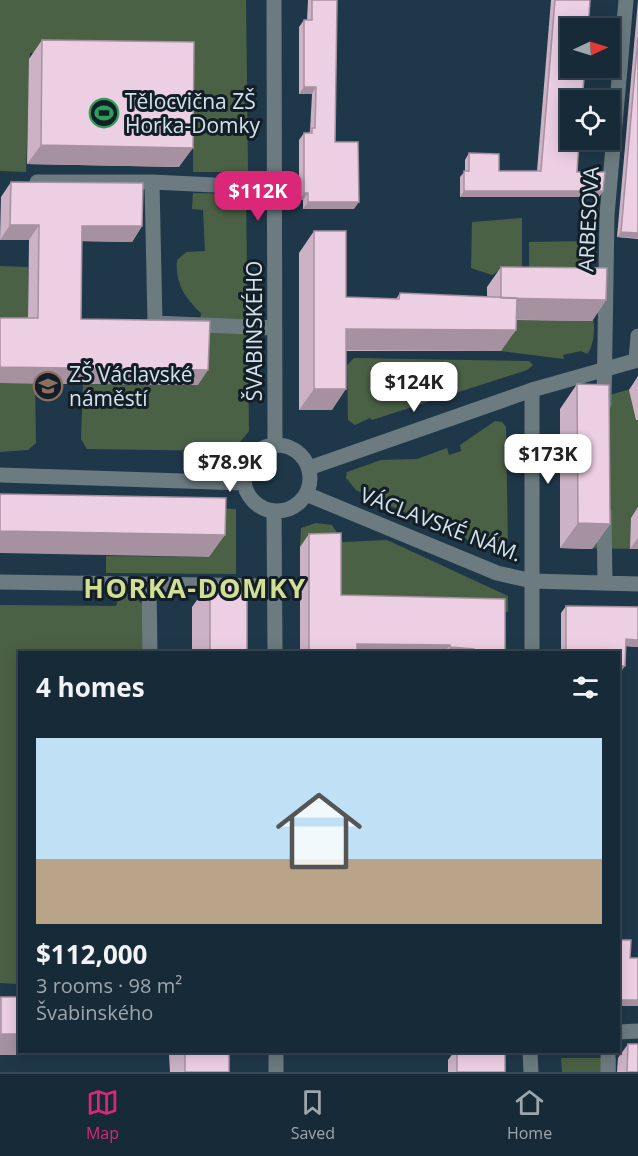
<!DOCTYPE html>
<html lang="en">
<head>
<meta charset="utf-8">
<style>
	body { margin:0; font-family:"Open Sans",sans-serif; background:#20323f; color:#f1f3f6; height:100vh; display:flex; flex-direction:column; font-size:22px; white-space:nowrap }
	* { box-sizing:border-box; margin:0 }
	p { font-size:20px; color:#9ea7ad }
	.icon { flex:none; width:33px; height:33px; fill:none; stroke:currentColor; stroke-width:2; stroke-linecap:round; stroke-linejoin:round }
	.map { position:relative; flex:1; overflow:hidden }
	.details { position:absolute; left:18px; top:651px; width:602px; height:402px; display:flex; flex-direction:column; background:#172a37; border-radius:0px; box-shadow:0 3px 15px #0003,0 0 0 2px #364652 }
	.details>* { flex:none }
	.needle { width:39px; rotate:86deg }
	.tools { position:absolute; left:560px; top:18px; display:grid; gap:12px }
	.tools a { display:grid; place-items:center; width:60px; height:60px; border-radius:0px; background:#172a37; box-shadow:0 3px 15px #0003,0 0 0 2px #364652; font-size:30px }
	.price { position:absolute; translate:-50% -51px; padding:0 14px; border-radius:12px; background:#fff; color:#222; font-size:20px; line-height:39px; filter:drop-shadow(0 2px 3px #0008) }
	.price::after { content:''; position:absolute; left:50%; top:36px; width:18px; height:14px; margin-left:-9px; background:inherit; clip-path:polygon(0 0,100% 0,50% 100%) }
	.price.active { background:#db2777; color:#fff }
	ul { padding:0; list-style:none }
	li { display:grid; align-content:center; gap:12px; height:318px; padding:0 18px }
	li span { display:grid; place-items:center; height:186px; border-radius:0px; color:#555 }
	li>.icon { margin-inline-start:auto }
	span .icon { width:108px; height:108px; fill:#fffc; stroke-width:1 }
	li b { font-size:26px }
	h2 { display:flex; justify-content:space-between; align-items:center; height:72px; padding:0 18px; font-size:26px }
	.tab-bar { display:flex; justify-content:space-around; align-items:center; height:84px; border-top:2px solid #364652; background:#172a37; font-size:16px; color:#9ea7ad }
	.tab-bar a { display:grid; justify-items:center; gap:3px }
	.tab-bar .active { color:#db2777 }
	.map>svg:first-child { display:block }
	.green { fill:#4b6145 }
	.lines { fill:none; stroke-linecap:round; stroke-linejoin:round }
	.minor { stroke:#6b7b7f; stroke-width:15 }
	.wall { fill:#ccb2c4 }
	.shaded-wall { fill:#a691a0 }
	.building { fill:#edcfe4; stroke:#a691a0; stroke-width:1.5 }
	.labels { text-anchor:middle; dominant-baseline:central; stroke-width:6; stroke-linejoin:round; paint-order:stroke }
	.poi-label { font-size:21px; fill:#d4e3ee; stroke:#131e26; text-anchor:start }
	.street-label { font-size:21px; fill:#d4e3ee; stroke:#131e26 }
	.district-label { font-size:27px; font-weight:bold; letter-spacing:1.5px; fill:#d2de91; stroke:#131e26 }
</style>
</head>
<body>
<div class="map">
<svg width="638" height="1072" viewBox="0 0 638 1072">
	<rect width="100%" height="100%" fill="#1f3849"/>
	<path class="green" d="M0 0H246L248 172H193L194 51 30 53 26 172 0 171Z
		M193 193 246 194 249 431 236 447 228 451 87 449 81 439 83 384 197 385 201 313C185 298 175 283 177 260L186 252 205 251 203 210 192 209Z
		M522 218V267L500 270 492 275 471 268 472 222Z
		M591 241 592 271H529V242Z
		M0 266 28 267V326H0Z
		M592 317C596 324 594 347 587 354L581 351 563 355 564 359 501 351 502 319 591 321Z
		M354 358 529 361 533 365 527 370 372 420 370 418 355 425 348 420 347 365Z
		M0 383H35L36 443 28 450 0 452Z
		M638 387V549L560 548V409Z
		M495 421 502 422 506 427 508 549 500 554 370 497 356 490 346 478 347 472 381 460 417 459 447 448 449 455 461 451 460 445Z
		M0 501 236 509V574L106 573V556L209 557Z
		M316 523 332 525 343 542 387 540 508 596V612L348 610 300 547 301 528Z
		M121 590 129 591 143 605V652H20L19 984 0 983V605L116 606Z
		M561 1058H616V1072H562Z"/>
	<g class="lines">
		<path class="minor" d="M274 0 275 445
			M37 182H152
			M275 188 152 182 155 323 275 328
			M636 360 638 336
			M532 390V652
			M604 404 607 215 626 0
			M244 478a33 33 0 1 1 66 0a33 33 0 1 1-66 0Z
			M309 468 532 390 638 360
			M0 475 244 483
			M306 494 497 573 532 581 638 584
			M274 511 275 652
			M604 512 605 583
			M0 582 274 586
			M149 585 150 652
			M618 1032 638 1031
			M276 1052V1072
			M530 1052 531 1072
			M608 1052V1072"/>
	</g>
	<path class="wall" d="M308 0H337L335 142 354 209H303V200H299V140L304 133H309L310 131 312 94H299V27L304 20H307Z
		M551 0H590L577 172 603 191 599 197H460V177L465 171V160L469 153 499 171H537Z
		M638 0V239L617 237Z
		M42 40 179 167 27 164 29 59Z
		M11 182 142 226 132 242 82 241 81 319 198 385 0 383V318H28L29 240H0L1 197Z
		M314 231 346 297 396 299 400 293 487 297V287L501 267 606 300 592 321 516 320 501 351H346L332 410H299V253Z
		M638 376V420H636L629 390Z
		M577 384 610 524 592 549 560 548V409Z
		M638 507V549H630L631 518Z
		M309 534 341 595 505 652H300V547Z
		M210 582 247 652H192V607Z
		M566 606 638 607V647L626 646 620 673H618V652H561V613Z
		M1 997 20 1052H229V1072H170L169 1054 0 1055V998Z
		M628 1044 638 1072H617L618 1058Z
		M454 1052H505V1072H448V1060Z"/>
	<path class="shaded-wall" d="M304 87H316L312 94H299Z
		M41 145 193 148 179 167 27 164Z
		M464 191H603L599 197H460Z
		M304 193H308L303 200H299Z
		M308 202H359L354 209H303Z
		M10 225H39L29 240H0Z
		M82 226H142L132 242 71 241Z
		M621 232 638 233V238L617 237Z
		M501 298 606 300 592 321 486 319Z
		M346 329 516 330 501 351 331 350Z
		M0 367 208 370 198 385 0 383Z
		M314 389H346L332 410H299Z
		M578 523 610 524 592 549 560 548Z
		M0 531 225 535 209 557 0 553Z
		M638 538V549H630Z
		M626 639 638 640V647L621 646Z
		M357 644 450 645 445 652H351Z
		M450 647 474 649 471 652H446Z
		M618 666H625L620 673H618Z
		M618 1000H638V1006H618Z
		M1 1034H20V1052H171L169 1054 0 1055V1035Z"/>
	<path class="building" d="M312 0H337L335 142H358L359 202H308V193H304V133H312V128H315L316 87H304V20H312Z
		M555 0H590L588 28H570V68H585L582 100H570V140H579L577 172H605L603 191H464V171H469V153L499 154V171H541Z
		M638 37V233L621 232Z
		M42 40 194 42 193 148 41 145Z
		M11 182 143 183 142 226H82L81 319 210 321 208 370 0 367V318H38L39 225H10Z
		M314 231H346V297L399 299 400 293 517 298 516 330 346 329V389H314Z
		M501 267 607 268 606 300 501 298Z
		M577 384 609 385 610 524 578 523Z
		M0 494 226 498 225 535 0 531Z
		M341 533V595L505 599V652H474V649L450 647V645L357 644V652H309V534Z
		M210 582H247V652H210Z
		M566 606 638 607V640L626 639 625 666H618V652H566Z
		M618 922H621V940H631L630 958H638V1000H618Z
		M1 997H20V1034H1Z
		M628 1044H638V1072H627Z
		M185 1052H229V1072H185Z
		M457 1052H505V1072H457Z"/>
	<defs>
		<g id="stadium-ring" transform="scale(1.5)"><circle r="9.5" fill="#131e26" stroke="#2e9e5b" stroke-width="1.5"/><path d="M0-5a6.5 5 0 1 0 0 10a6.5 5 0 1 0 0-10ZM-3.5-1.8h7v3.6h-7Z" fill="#2e9e5b"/></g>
		<g id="school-ring" transform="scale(1.5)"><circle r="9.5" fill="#131e26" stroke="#8d6e63" stroke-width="1.5"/><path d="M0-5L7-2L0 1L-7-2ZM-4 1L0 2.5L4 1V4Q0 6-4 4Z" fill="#8d6e63"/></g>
	</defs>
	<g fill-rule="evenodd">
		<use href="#stadium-ring" x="104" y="113"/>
		<use href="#school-ring" x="48" y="386"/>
	</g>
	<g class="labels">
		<g class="poi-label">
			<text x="125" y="101">Tělocvična ZŠ<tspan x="125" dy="24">Horka-Domky</tspan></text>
			<text x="69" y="374">ZŠ Václavské<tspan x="69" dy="24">náměstí</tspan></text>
		</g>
		<g class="street-label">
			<text transform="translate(588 219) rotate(-87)">ARBESOVA</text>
			<text transform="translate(254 331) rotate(-90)">ŠVABINSKÉHO</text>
			<text transform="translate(441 524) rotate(21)">VÁCLAVSKÉ NÁM.</text>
		</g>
		<g class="district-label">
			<text x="195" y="587">HORKA-DOMKY</text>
		</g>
	</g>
</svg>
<div class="tools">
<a><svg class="needle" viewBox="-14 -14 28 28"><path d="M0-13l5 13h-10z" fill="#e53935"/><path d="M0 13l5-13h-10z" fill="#9ea7ad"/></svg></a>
<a><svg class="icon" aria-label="locate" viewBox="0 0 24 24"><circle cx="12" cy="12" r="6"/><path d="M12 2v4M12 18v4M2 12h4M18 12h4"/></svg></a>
</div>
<b class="price active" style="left:258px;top:222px">$112K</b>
<b class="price" style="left:414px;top:413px">$124K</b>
<b class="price" style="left:548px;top:485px">$173K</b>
<b class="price" style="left:230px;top:493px">$78.9K</b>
<section class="details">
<h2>4 homes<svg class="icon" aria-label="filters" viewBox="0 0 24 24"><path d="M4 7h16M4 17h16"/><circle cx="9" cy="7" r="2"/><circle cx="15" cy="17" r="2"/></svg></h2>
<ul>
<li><span style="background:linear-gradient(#bfe0f5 65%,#b9a48a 0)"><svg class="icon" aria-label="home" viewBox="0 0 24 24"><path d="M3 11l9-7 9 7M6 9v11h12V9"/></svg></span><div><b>$112,000</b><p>3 rooms · 98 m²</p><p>Švabinského</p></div></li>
</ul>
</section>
</div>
<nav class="tab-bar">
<a class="active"><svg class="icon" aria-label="map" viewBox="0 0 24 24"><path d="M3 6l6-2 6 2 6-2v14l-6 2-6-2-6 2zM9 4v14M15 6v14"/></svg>Map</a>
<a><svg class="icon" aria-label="saved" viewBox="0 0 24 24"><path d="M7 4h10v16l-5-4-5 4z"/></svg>Saved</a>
<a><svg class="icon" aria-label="home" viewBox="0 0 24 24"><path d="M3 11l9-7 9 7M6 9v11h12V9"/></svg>Home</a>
</nav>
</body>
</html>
